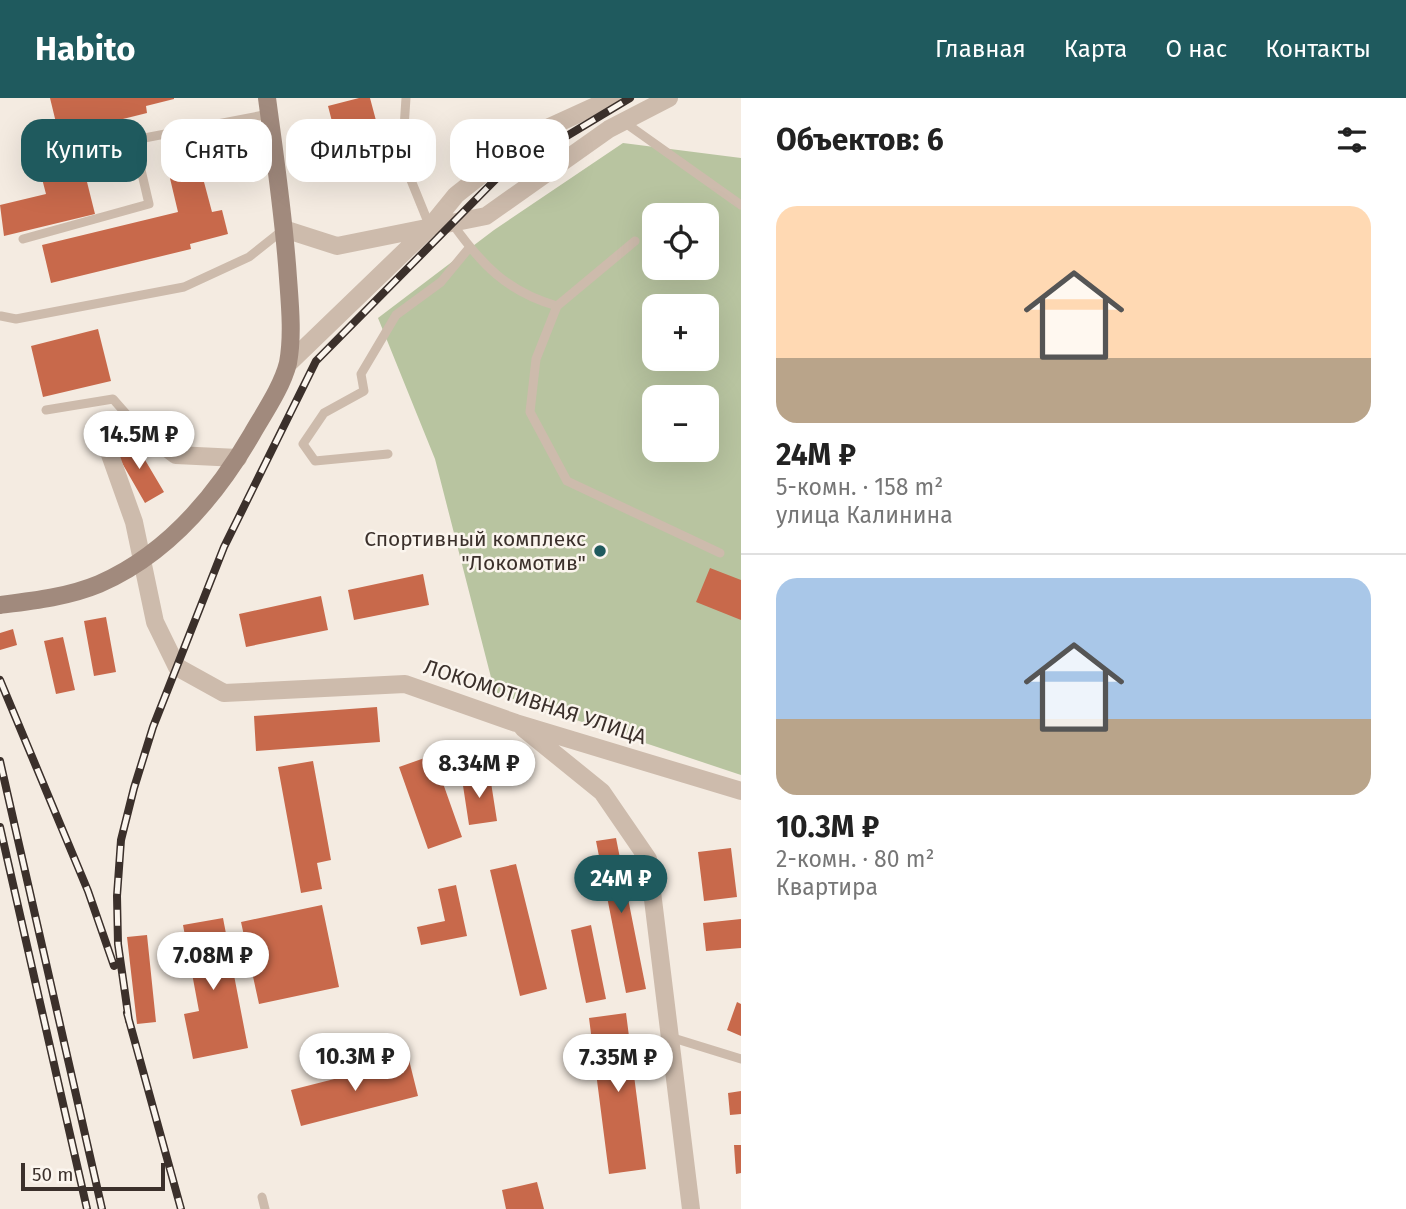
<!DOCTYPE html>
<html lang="ru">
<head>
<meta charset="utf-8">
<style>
	body { margin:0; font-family:"Fira Sans",sans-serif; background:#f6f6f6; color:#222; height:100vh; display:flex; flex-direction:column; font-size:26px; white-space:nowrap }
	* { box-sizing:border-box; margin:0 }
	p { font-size:23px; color:#767676 }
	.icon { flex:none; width:38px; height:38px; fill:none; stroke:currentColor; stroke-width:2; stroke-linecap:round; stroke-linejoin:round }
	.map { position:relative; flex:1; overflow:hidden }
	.sheet { display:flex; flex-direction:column; background:#fff; width:665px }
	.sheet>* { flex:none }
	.hud { position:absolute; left:21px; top:21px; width:614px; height:63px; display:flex; gap:14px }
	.tools { position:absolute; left:642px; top:105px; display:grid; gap:14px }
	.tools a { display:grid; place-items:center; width:77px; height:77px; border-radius:14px; background:#fff; box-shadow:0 7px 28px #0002; font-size:35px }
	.scale { position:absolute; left:21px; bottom:18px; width:144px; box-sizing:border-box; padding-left:7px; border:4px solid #3b302b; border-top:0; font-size:19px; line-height:24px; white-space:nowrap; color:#3b302b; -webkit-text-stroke:5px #fbf5ee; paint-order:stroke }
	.price { position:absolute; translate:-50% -60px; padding:0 16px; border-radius:24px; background:#fff; color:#222; font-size:23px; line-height:46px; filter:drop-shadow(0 2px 4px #0008) }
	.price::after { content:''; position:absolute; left:50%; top:42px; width:21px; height:16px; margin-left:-10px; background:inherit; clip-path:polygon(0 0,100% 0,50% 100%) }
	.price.on { background:#1f5a5e; color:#fff }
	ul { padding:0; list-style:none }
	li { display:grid; align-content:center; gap:14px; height:371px; padding:0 35px }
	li+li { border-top:2px solid #e0e0e0 }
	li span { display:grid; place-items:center; height:217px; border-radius:21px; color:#555 }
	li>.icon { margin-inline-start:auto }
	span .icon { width:126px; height:126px; fill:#fffc; stroke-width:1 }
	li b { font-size:30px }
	h2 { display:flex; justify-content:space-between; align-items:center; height:84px; padding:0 35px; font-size:30px }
	.chip { padding:0 24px; border-radius:21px; background:#fff; box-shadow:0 7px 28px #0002; font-size:24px; line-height:63px }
	.chip.on { background:#1f5a5e; color:#fff }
	header { display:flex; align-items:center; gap:42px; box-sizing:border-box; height:98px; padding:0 35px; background:#1f5a5e; color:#fff }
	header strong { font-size:33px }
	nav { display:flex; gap:38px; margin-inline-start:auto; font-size:24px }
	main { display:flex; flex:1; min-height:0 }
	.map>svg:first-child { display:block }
	.green { fill:#b8c4a0; fill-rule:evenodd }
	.building { fill:#c8694b }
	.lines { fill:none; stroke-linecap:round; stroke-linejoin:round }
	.lane { stroke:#cdbbac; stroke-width:9 }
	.street { stroke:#cdbbac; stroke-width:18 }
	.secondary { stroke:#a18a7d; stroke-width:18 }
	.rail-casing { stroke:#3b302b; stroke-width:8 }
	.rail { stroke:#fbf5ee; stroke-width:5; stroke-dasharray:16; stroke-linecap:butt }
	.poi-dot { fill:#1f5a5e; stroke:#fbf5ee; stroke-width:2.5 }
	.labels { text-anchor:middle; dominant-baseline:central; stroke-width:5; stroke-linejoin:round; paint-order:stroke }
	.poi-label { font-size:21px; fill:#3b302b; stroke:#fbf5ee; text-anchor:end }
	.street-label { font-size:21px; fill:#3b302b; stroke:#fbf5ee }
</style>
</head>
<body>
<header>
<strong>Habito</strong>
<nav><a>Главная</a><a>Карта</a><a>О нас</a><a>Контакты</a></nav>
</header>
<main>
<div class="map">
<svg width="741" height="1111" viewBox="0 0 741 1111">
	<rect width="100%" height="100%" fill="#f4ebe1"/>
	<path class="green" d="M623 45 741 60V677L495 595 435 361 378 220 494 132ZM654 117H707V170H654ZM654 208H707V261H654ZM654 299H707V352H654Z"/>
	<path class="building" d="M50 0H174V1L146 8 147 15 59 37Z
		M359 0H370L386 60 344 70 328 8Z
		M76 40 95 116 4 138 0 107 46 96 34 50Z
		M205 41 211 66 200 69 212 114 222 112 228 136 190 146 191 151 51 185 42 147 178 114 163 51Z
		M98 231 111 283 43 299 31 248Z
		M132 340 164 394 145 405 114 351Z
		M710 470 741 482V522L696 504Z
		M423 476 429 507 354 522 348 492Z
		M321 498 328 532 246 549 239 516Z
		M106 519 116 574 94 578 84 523Z
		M13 531 17 547 0 552V535Z
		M63 539 75 592 56 596 44 543Z
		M377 609 380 644 256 653 254 618Z
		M433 657 462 739 428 751 399 669Z
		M313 663 331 762 317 765 322 791 301 795 278 669Z
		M490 678 497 723 469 727 462 681Z
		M616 740 646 891 626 895 596 743Z
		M731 750 737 799 704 803 698 754Z
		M516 766 547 891 520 898 490 772Z
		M456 787 467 838 421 847 417 829 445 823 438 791Z
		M322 807 339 889 259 906 241 824Z
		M223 820 248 950 193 961 184 916 199 913 183 827Z
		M741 821V850L706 853 703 825Z
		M591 827 606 901 586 905 571 832Z
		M147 837 156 924 137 926 127 839Z
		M737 904 741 906V938L727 932Z
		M626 915 646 1071 609 1076 589 920Z
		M409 962 418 998 301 1028 291 992Z
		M741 993V1016L730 1017 728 995Z
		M734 1047H741V1075L736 1076Z
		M537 1084 544 1111H506L502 1092Z"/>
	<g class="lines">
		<path class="lane" d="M406 0 402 60 430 129
			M624 24 741 107
			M452 125C481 166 507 194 557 208L635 143
			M23 141 149 106 134 42 269 16
			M557 208 536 261 530 314 567 383 720 455
			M1 218 16 221 184 189 249 159 283 132
			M46 312 113 301 135 326
			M388 356 315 363 303 346 324 315 364 293 361 276 396 217 441 184 469 150
			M670 939 741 961
			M262 1099 265 1111"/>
		<path class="street" d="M284 131 337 148 486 118 609 31 669 0
			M288 266 430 129 456 97 532 37 613 0
			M238 360 176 357 135 326 103 337 134 424 155 524 177 569 224 595 405 586 516 625 741 693
			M523 630 602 694 648 761 691 1111"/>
		<path class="secondary" d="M0 507C32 503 68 499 99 486 166 457 216 398 252 336 264 315 282 289 288 265 293 238 290 207 288 180 284 119 275 60 267 0"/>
		<g class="rail-casing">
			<path id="rail" d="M0 582 88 793 114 868
				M0 663 102 1111
				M0 729 87 1111
				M127 915 181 1111
				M129 923 118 846 117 798 121 742 134 690 153 629 224 449 316 263 497 80 630 0"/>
		</g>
		<use href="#rail" class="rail"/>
	</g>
	<circle class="poi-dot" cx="600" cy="453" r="7"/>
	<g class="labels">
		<g class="poi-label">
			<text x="586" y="441">Спортивный комплекс<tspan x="586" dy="24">"Локомотив"</tspan></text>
		</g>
		<g class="street-label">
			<text transform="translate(535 604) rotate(18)">ЛОКОМОТИВНАЯ УЛИЦА</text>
		</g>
	</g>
</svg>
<div class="tools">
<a><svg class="icon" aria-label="locate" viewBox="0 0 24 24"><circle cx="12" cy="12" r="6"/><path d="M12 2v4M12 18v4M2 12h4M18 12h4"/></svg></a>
<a>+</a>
<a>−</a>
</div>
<div class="scale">50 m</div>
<b class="price" style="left:139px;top:373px">14.5M ₽</b>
<b class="price" style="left:479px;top:702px">8.34M ₽</b>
<b class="price on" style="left:621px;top:817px">24M ₽</b>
<b class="price" style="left:213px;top:894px">7.08M ₽</b>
<b class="price" style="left:355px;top:995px">10.3M ₽</b>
<b class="price" style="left:618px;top:996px">7.35M ₽</b>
<div class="hud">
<a class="chip on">Купить</a>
<a class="chip">Снять</a>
<a class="chip">Фильтры</a>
<a class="chip">Новое</a>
</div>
</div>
<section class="sheet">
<h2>Объектов: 6<svg class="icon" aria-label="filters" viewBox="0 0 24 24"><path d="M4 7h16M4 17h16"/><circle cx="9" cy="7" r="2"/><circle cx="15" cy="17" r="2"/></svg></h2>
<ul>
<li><span style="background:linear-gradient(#ffd9b3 70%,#b9a48a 0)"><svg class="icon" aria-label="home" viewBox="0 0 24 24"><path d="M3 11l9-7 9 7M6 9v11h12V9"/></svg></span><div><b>24M ₽</b><p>5-комн. · 158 m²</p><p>улица Калинина</p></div></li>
<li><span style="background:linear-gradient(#a9c7e8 65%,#b9a48a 0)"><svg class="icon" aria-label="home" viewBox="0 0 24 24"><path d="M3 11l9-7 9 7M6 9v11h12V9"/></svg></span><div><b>10.3M ₽</b><p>2-комн. · 80 m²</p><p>Квартира</p></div></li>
</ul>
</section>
</main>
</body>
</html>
